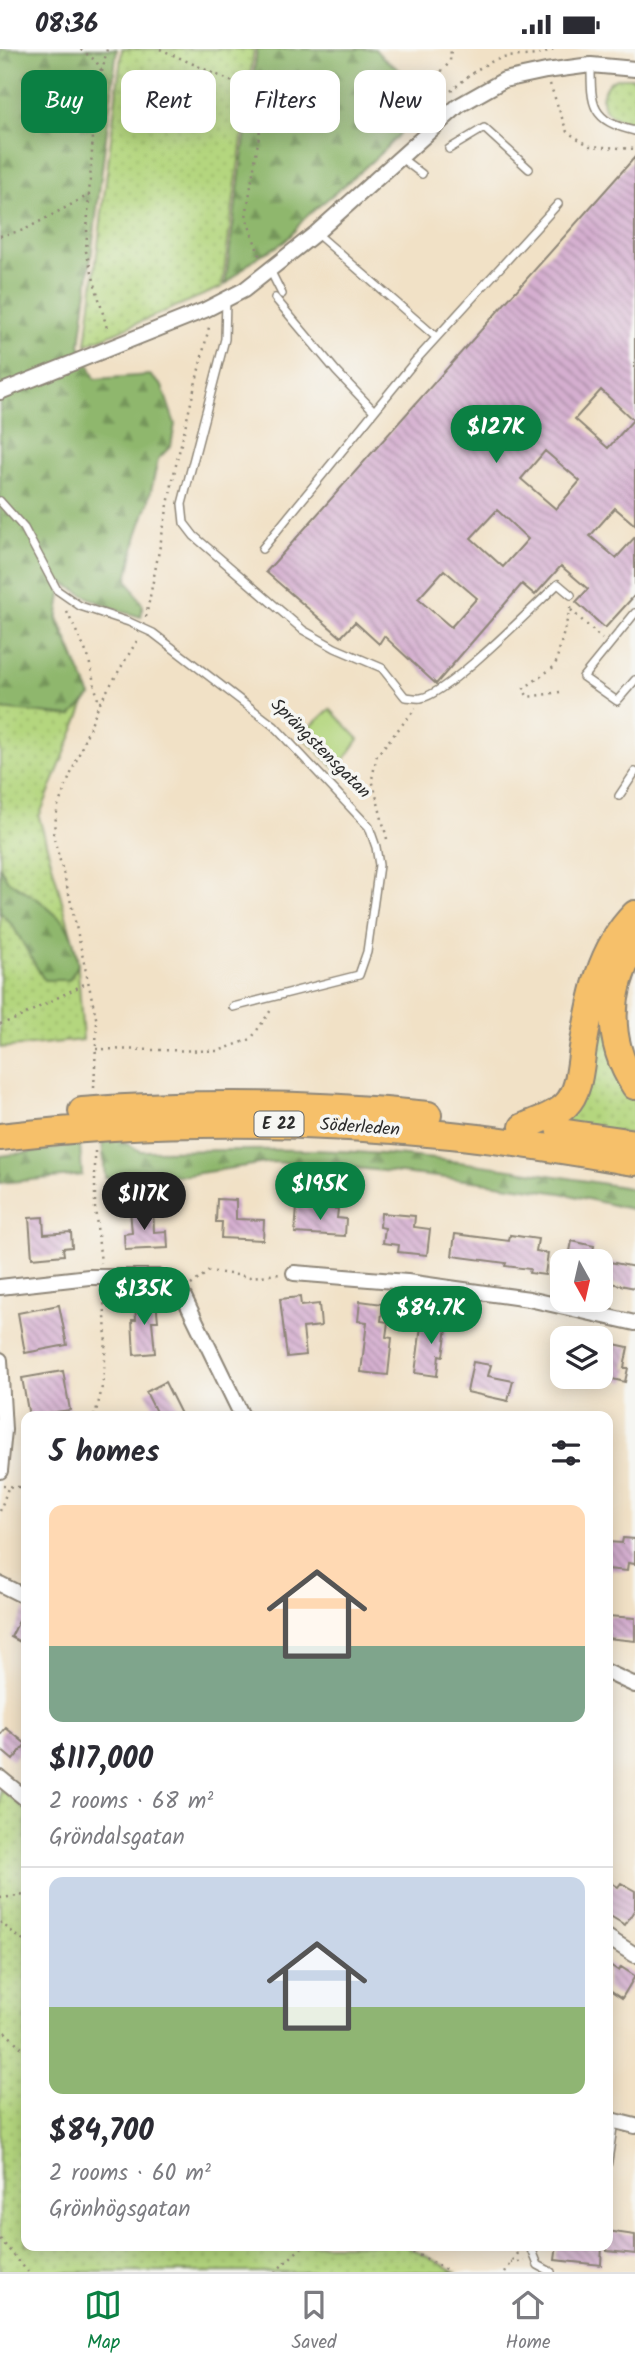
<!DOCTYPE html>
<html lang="en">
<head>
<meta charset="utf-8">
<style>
	body { margin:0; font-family:Kalam,sans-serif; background:#f7f7f7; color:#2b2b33; height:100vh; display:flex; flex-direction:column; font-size:26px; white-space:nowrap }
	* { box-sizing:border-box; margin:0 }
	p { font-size:23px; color:#7c7c81 }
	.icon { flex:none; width:38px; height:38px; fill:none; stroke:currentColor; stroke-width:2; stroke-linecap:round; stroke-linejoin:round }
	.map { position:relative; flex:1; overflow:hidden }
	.side { position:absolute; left:21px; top:1362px; width:592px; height:840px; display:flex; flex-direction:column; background:#fff; border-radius:14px; box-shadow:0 4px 18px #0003 }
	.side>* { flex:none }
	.banner { position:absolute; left:21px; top:21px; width:593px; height:63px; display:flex; gap:14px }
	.needle { width:46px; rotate:172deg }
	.tools { position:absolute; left:550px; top:1200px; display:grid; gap:14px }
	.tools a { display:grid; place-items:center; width:63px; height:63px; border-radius:14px; background:#fff; box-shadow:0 4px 18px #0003; font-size:35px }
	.price { position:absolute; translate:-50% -60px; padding:0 16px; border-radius:24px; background:#0b8043; color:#fff; font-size:23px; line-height:46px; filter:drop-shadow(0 2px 4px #0008) }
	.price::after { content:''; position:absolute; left:50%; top:42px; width:21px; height:16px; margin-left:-10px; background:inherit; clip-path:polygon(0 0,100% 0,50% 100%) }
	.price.on { background:#222; color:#fff }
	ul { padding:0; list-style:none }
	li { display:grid; align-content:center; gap:14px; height:371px; padding:0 28px }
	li+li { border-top:2px solid #e1e1e2 }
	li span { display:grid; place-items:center; height:217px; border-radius:14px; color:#555 }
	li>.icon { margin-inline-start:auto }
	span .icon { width:126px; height:126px; fill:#fffc; stroke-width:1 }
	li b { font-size:30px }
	h2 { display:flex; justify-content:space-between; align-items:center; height:84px; padding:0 28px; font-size:30px }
	.pill { padding:0 24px; border-radius:14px; background:#fff; box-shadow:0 4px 18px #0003; font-size:24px; line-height:63px }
	.pill.on { background:#0b8043; color:#fff }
	.status { display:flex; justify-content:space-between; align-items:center; height:49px; padding:0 35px; background:#fff; direction:ltr }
	.status svg { height:19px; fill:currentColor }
	.tabs { display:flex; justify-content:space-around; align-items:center; height:98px; border-top:2px solid #e1e1e2; background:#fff; font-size:19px; color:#7c7c81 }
	.tabs a { display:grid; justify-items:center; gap:4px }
	.tabs .on { color:#0b8043 }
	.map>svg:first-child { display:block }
	.grass { fill:url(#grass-dots); stroke:#708054; stroke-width:2 }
	.forest { fill:url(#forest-firs); stroke:#5d714c; stroke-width:2 }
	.pitch { fill:#b4d67e; stroke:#708054; stroke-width:2 }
	.building { fill:url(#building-back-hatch); fill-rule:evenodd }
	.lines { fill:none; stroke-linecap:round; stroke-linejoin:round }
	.lane-casing { stroke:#8e8678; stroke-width:10 }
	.street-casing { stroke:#8e8678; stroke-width:18 }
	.highway-casing { stroke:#8e8678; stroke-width:30 }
	.path { stroke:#8e8678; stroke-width:2.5; stroke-dasharray:2 5; stroke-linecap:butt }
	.lane { stroke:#fff; stroke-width:7 }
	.street { stroke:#fff; stroke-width:14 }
	.highway { stroke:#f6c06b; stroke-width:26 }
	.labels { text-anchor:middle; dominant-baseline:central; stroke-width:7; stroke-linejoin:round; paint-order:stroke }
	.shield { fill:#f6f6f2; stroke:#686867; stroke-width:2 }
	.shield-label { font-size:16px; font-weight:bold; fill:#2b2b2b }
	.street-label { font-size:18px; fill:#2b2b2b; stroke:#f6f6f2 }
</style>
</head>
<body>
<div class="status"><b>08:36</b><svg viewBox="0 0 49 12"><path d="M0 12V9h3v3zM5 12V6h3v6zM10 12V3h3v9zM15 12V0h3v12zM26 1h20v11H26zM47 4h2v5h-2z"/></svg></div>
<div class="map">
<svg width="635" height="2223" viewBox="0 0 635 2223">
	<defs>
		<pattern id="grass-dots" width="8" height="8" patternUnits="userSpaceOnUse" patternTransform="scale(1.75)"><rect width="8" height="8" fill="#b4d67e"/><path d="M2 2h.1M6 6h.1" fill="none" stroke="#9bb86d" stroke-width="1.8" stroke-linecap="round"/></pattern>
		<pattern id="forest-firs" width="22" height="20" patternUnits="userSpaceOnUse" patternTransform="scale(1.75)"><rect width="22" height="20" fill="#8fb76d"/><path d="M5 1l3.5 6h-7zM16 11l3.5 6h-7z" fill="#75955a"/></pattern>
		<pattern id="building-back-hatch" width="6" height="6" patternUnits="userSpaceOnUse" patternTransform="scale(1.75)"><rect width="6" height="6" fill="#d5afd0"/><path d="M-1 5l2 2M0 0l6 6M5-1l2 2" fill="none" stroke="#ad8fa9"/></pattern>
	</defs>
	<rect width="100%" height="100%" fill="#f6f6f2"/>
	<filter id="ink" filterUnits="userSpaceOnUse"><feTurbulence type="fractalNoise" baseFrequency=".0143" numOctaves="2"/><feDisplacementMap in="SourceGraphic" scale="14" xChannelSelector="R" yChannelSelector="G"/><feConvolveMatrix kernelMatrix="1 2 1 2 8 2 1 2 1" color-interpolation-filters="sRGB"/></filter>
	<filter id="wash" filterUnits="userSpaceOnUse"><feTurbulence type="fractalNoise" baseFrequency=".00686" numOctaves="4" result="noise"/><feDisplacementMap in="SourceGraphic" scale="28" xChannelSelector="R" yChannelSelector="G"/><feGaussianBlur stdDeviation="1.57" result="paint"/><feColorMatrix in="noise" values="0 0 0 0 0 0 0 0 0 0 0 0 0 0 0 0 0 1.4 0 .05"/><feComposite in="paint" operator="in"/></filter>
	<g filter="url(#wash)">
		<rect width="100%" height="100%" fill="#f1e1c6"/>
		<path class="grass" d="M122 0H254L222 238 86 296Z
			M616 29H635V74C628 72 619 71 612 67 596 57 601 37 616 29Z
			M0 477 35 513 75 610 85 654 39 768 77 907 83 991 0 999Z
			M615 921 635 1049V1086L558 1074 594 988Z
			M0 1740 26 1761V2196H404L457 2223H0Z"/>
		<path class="forest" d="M0 0H117L80 296 95 330 150 326 162 337 175 375 171 397 158 410 148 455 137 486 127 530 143 557 141 568C110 559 89 551 63 533L57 571 91 647 71 667 0 660Z
			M257 0H375C388 19 416 22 418 50 420 81 329 147 306 168 298 175 293 186 285 192 277 199 266 202 257 208 246 216 236 227 225 236Z
			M0 817 7 831 40 852 64 873 73 890 78 916 69 931H44L13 877 0 863Z
			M102 1090 122 1091 140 1102C197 1102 254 1100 311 1101 419 1104 529 1122 635 1140V1161L561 1144 474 1132 365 1120 272 1113 187 1126 105 1129Z
			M80 1096 82 1126 0 1134V1107Z"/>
		<path class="pitch" d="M330 660 359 690 337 721 301 686Z"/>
		<g id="blocks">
			<path class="building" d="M635 108V476L615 459 590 487 616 509 635 488V546L605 579 576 553 588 540 561 517 535 546 522 535 436 635 384 587 379 595 355 573 341 588 266 523ZM601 341 633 371 608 399 575 370ZM545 402 580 432 556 460 521 430ZM497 461 528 490 503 518 471 489ZM444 521 477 549 451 578 418 550Z
				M217 1150 236 1151V1170L264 1171 263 1191 221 1189 222 1173H216Z
				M297 1158 338 1160 337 1169 346 1170 345 1187 295 1184Z
				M153 1159 154 1183 167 1182 168 1199 125 1201 124 1185 132 1184 130 1160Z
				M381 1164 415 1167 414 1178 430 1180 427 1206 398 1203 399 1196 383 1194 385 1179 380 1178Z
				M43 1168 44 1185 71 1183 72 1198 63 1199 64 1206 32 1209 29 1169Z
				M455 1185 509 1192 510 1186 538 1190 536 1202 548 1204 545 1226 529 1224 530 1220 505 1217 506 1214 452 1207Z
				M572 1192 594 1197 591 1213H568Z
				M600 1211 635 1218V1239L600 1232Z
				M300 1248 301 1257 319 1255 321 1277 303 1279 306 1306 287 1308 280 1250Z
				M156 1251 158 1272H152L155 1304 134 1306 132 1271H136L135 1253Z
				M360 1252 383 1255 381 1272 388 1273 386 1288 392 1289 388 1326 361 1323 367 1273 358 1272Z
				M59 1256 67 1296 25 1304 18 1264Z
				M422 1269 448 1272 443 1307 439 1306 437 1327 415 1324Z
				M600 1292 628 1298 624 1319H628L625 1333 600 1327Z
				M473 1313 491 1316 488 1327 513 1332 508 1352 467 1343Z
				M63 1322 70 1361 29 1367 22 1329Z
				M165 1333 182 1367H158L146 1343Z
				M623 1489 635 1490V1515L628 1514 627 1522 607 1520V1493L622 1494Z
				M26 1558V1596L11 1588Z
				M607 1567 635 1569V1592L607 1589Z
				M6 1679 26 1695 13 1711 0 1700V1686Z
				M607 1831 618 1838 621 1834 635 1842V1860L625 1876 607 1865Z
				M607 1914 619 1922 621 1918 635 1927 622 1949 607 1939Z
				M607 2182 635 2186V2205L607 2202Z
				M557 2196H602L601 2216 555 2211Z"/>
		</g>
	</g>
	<g filter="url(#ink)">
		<use href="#blocks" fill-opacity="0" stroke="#8e8678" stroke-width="2"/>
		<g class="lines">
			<g class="lane-casing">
				<path id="lane" d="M591 16C591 57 591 72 635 82
					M449 100 484 79 529 120
					M401 109 422 125
					M316 184 436 288
					M270 221 282 245
					M275 249 336 322 374 362
					M226 251 225 290 182 455 184 474 194 487 303 581 335 599 382 619 405 648C410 648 417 650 421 649 448 645 534 557 558 535L571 546
					M0 452 24 479 57 541 80 557 129 573 153 584 274 677 369 778 376 798 379 816 367 903 359 926 233 958
					M262 500 416 311 558 155
					M635 564 583 628 617 652 635 631
					M619 747 635 723
					M607 2118 614 2072
					M530 2196 538 2216 551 2223"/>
			</g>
			<g class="street-casing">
				<path id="street" d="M0 343 205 261 244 241 316 184 458 57 504 31 546 22 591 16 635 20
					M294 1224 407 1233 529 1250 635 1274
					M0 1238 89 1228H158L171 1235 184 1248 242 1367
					M0 1311 4 1381 0 1422
					M0 1535 26 1548
					M607 1623 635 1636
					M0 1729 26 1750
					M607 1888 635 1906
					M607 2070 635 2077"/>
			</g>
			<g class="highway-casing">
				<path id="highway" d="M635 896C607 941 606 993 635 1037
					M82 1062C198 1053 312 1054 428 1066
					M523 1078C537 1072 555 1067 566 1056 580 1042 580 1017 583 999 591 951 599 901 635 865
					M560 1083 635 1094
					M0 1088C150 1070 301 1071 451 1086 513 1092 574 1103 635 1113"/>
			</g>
			<path class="path" d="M160 0 244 38 261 74 246 168 260 208
				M102 23 107 0
				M550 35 567 83 590 97 635 100
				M451 42C466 29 483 13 503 9 519 5 537 10 553 0
				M443 49 433 53 429 51C422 32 441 27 450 12L451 0
				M89 146 86 202 108 283
				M0 187 24 181 89 146 93 88 102 23 96 12 80 0
				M571 561 602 590
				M67 563 88 607 99 655
				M146 568 175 420 210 274
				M560 643 528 648 523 640 555 617 571 556
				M387 790 372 730 377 706 416 659
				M0 975 16 970 88 933
				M96 1000 218 1002 251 990 271 961
				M94 1039 97 973 69 845 53 786 58 757 99 655 138 590
				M95 1102V1159L101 1214
				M191 1236 209 1222 250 1228 280 1225
				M94 1367C108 1333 107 1278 103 1241
				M3 1437 19 1438 26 1433
				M19 1438 26 1440
				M0 1462 8 1439
				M0 1849 26 1846
				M0 1873 26 1894
				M0 1978 26 2003
				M0 2190 28 2223
				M393 2196 423 2208 449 2223
				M505 2196 519 2202
				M511 2214 525 2212
				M275 2223 304 2196
				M505 2223 521 2200"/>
			<use href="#lane" class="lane"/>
			<use href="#street" class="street"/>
			<use href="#highway" class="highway"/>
		</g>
	</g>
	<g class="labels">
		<rect class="shield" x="254.5" y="1062.5" width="49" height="25" rx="5"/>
		<g class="shield-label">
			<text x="279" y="1075">E 22</text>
		</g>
		<g class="street-label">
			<text transform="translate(320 700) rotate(45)">Sprängstensgatan</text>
			<text transform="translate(360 1079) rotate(4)">Söderleden</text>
		</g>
	</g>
</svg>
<div class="tools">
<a><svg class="needle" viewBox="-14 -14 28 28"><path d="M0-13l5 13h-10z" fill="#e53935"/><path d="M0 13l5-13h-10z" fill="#7c7c81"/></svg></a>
<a><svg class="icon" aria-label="layers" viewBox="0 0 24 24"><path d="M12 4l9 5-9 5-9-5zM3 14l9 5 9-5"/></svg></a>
</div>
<b class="price" style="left:496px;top:416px">$127K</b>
<b class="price" style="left:320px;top:1173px">$195K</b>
<b class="price on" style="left:144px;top:1183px">$117K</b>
<b class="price" style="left:144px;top:1278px">$135K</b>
<b class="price" style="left:431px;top:1297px">$84.7K</b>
<div class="banner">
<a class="pill on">Buy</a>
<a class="pill">Rent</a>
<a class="pill">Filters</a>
<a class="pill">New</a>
</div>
<section class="side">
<h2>5 homes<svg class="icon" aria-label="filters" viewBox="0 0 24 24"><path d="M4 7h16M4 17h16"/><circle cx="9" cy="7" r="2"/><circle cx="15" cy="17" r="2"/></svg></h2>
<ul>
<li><span style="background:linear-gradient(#ffd9b3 65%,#7fa58c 0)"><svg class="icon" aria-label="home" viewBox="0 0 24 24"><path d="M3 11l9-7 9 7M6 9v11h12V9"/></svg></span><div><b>$117,000</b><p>2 rooms · 68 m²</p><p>Gröndalsgatan</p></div></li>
<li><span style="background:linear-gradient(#c9d6e8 60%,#8fb573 0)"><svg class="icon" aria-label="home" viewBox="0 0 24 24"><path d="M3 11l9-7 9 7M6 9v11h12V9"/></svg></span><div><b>$84,700</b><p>2 rooms · 60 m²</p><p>Grönhögsgatan</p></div></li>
</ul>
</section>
</div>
<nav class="tabs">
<a class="on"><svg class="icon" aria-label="map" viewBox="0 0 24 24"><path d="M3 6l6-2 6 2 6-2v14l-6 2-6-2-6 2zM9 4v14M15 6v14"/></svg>Map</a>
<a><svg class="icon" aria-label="saved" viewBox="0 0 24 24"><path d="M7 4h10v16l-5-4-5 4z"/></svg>Saved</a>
<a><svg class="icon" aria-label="home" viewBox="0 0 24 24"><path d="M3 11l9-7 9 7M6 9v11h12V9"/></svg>Home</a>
</nav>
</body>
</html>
